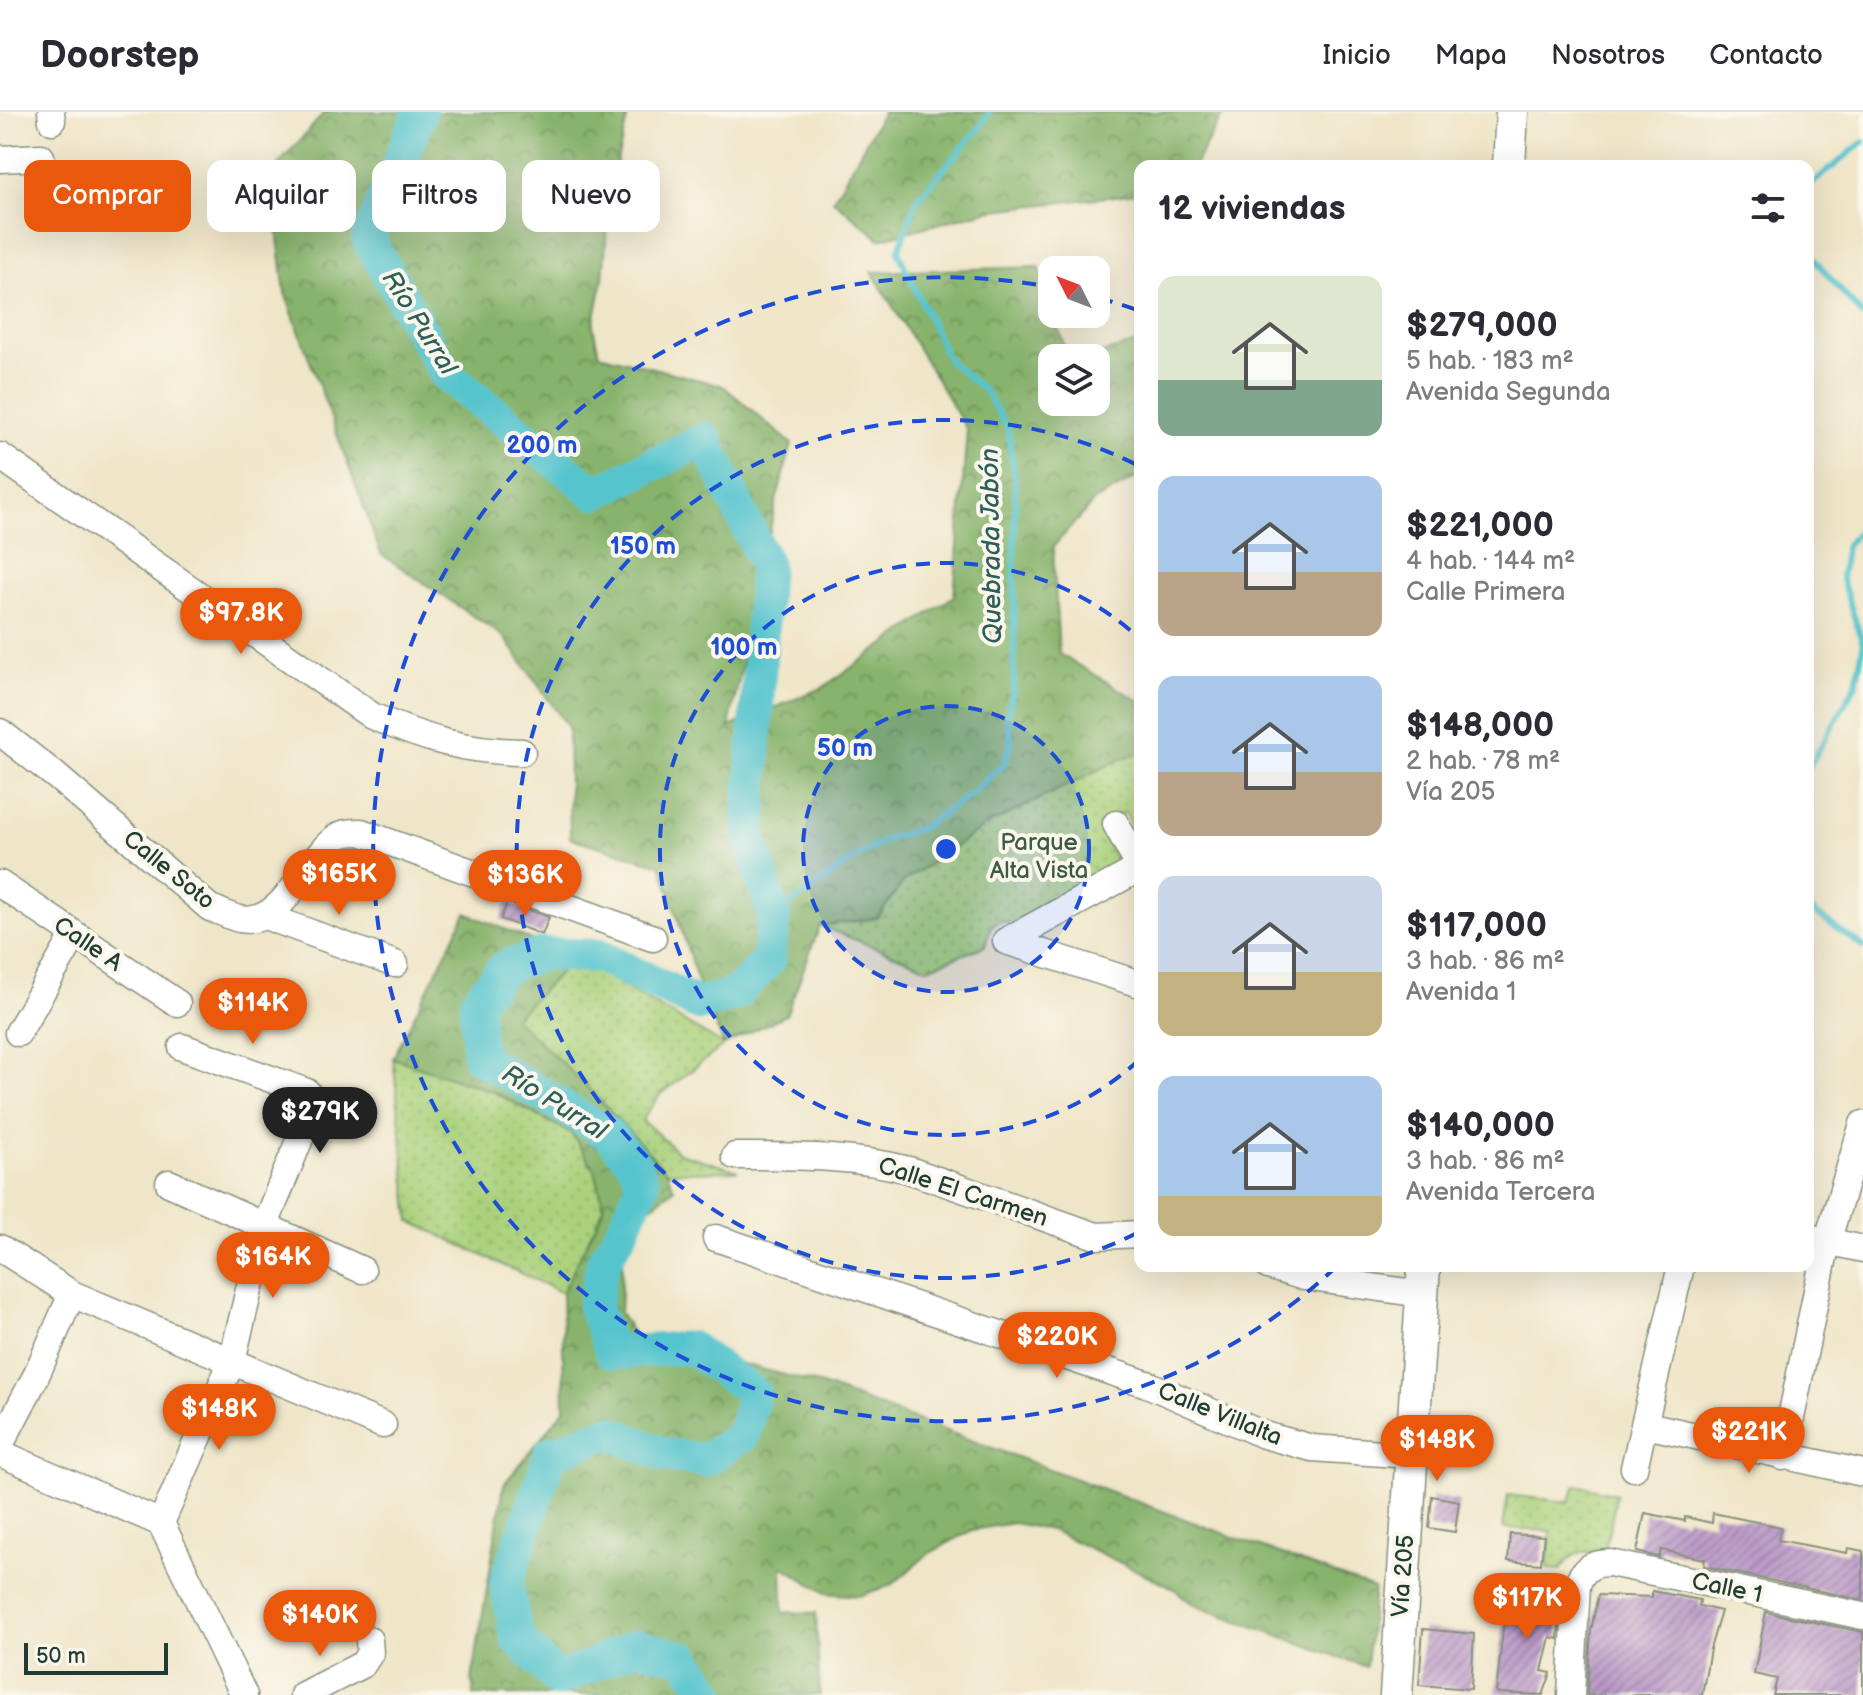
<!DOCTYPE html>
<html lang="es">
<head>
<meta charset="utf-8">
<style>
	body { margin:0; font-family:"Balsamiq Sans",sans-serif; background:#f2f2f3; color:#2b2b33; height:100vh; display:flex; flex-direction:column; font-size:30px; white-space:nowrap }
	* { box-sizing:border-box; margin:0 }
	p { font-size:26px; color:#7c7c81 }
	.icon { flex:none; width:44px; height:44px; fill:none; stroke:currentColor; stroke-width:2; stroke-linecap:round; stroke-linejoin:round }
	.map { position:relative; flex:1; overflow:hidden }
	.details { position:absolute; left:1134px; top:48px; width:680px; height:1112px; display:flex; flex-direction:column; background:#fff; border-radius:16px; box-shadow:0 8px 32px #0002 }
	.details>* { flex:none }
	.top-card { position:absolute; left:24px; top:48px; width:760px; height:72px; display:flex; gap:16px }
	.needle { width:52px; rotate:312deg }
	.buttons { position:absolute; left:1038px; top:144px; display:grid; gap:16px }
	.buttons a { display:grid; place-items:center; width:72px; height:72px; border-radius:16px; background:#fff; box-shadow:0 8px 32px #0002; font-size:40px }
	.scale { position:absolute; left:24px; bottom:20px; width:144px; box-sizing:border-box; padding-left:8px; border:4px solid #1f3d34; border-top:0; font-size:22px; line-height:28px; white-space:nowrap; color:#1f3d34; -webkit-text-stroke:6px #fbf7ec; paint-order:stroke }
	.price { position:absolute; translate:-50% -68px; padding:0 18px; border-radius:28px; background:#ea580c; color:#fff; font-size:26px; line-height:52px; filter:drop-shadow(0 2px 4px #0008) }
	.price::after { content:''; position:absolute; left:50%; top:48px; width:24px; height:18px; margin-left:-12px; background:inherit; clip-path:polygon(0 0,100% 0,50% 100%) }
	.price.selected { background:#222; color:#fff }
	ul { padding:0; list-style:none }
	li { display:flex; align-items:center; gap:24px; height:200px; padding:0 24px }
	li span { display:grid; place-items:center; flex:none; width:224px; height:160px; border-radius:16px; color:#555 }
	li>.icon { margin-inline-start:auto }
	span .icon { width:96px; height:96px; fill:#fffc; stroke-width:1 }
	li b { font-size:34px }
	h2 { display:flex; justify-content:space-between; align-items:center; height:96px; padding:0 24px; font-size:34px }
	.tag { padding:0 28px; border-radius:16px; background:#fff; box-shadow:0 8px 32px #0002; font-size:28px; line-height:72px }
	.tag.selected { background:#ea580c; color:#fff }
	header { display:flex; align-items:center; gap:48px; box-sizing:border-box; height:112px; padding:0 40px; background:#fff; border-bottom:2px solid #e1e1e2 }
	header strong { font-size:38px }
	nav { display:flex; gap:44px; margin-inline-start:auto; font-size:28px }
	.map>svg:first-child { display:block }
	.grass { fill:url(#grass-dots); stroke:#648758; stroke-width:2 }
	.forest { fill:url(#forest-crowns); stroke:#537850; stroke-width:2 }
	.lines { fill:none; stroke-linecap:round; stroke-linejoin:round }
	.stream { stroke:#57c4cd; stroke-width:6 }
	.river { stroke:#57c4cd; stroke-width:34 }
	.building { fill:url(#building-hatch) }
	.minor-casing { stroke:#87917e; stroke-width:29 }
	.major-casing { stroke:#87917e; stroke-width:35 }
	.minor { stroke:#fff; stroke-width:26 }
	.major { stroke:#fff; stroke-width:32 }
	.ring { fill:none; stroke:#1d4ed8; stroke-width:4; stroke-dasharray:14 10 }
	.labels { text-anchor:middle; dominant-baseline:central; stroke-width:8; stroke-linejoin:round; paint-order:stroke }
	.park-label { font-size:24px; fill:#3b5b42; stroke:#fbf7ec }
	.street-label { font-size:24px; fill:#1f3d34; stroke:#fbf7ec }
	.water-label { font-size:26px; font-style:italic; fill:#2d5f5a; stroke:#fbf7ec }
	.centre { fill:#1d4ed8; stroke:#fbf7ec; stroke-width:4 }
	.ring-label { font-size:24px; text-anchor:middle; font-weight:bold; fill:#1d4ed8; stroke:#fbf7ec; stroke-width:8; stroke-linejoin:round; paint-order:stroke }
</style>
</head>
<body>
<header>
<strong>Doorstep</strong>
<nav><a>Inicio</a><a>Mapa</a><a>Nosotros</a><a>Contacto</a></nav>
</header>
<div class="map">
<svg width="1863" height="1583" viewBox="0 0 1863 1583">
	<defs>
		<pattern id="grass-dots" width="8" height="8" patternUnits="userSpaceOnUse" patternTransform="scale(2)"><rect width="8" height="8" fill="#aad17c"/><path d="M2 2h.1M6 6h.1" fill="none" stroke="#92b46c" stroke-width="1.8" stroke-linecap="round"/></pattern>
		<pattern id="forest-crowns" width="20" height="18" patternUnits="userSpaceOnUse" patternTransform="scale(2)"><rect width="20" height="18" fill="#87b36c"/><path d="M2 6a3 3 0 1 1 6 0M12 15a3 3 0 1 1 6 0" fill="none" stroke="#6e935a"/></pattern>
		<pattern id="building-hatch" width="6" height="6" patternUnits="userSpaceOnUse" patternTransform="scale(2)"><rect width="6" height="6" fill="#b996c6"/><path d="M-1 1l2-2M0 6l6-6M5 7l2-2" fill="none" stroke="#967ca2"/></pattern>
	</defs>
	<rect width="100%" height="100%" fill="#fbf7ec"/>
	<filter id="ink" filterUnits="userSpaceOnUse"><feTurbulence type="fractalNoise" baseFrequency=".0125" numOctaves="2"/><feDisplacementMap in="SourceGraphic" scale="16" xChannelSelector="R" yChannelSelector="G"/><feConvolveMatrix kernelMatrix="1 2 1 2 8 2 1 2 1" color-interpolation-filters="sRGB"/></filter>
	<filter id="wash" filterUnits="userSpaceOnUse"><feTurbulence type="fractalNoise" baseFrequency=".006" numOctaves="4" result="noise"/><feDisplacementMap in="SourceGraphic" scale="32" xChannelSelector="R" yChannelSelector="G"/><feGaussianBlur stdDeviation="1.8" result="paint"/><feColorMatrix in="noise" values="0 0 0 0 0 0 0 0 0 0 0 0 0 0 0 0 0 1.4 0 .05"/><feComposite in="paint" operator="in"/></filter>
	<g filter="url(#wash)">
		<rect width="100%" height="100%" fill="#efe5c8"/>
		<path class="grass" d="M1140 640V735L1125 700 1099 713 1122 759 1017 812 1000 809 991 814 985 834 928 856 820 814 877 806 904 769 985 714 1120 647Z
			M575 846 724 933 660 983 642 1008 679 1041 739 1059 667 1060 588 976 514 906Z
			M393 946 492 979 571 1021 595 1058 604 1096 562 1181 410 1109Z
			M1576 1373 1617 1382 1604 1442C1582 1437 1573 1439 1560 1458L1547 1457 1551 1419 1503 1416 1508 1383 1569 1390Z"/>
		<path class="forest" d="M325 0H629L610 77 603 167 593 214 599 242 723 274 792 332 776 389 729 615 822 576 954 484 967 318 872 160 1039 155 1068 246H1052V290H1096V246H1084L1140 230V364L1094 389 1053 435 1059 542 1140 589V640L1120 647 985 714 904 769 877 806 820 814 786 903 724 933 701 880 661 753 570 726 568 615 504 525 381 442 285 181 270 62Z
			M883 0H1224L1194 54H1140V81L986 99 880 127 833 88Z
			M466 801 575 846 514 906 588 976 667 1060 674 1077 624 1115 620 1201 634 1223 822 1273 1374 1477 1366 1555 1194 1493 1172 1475 1051 1418 1013 1411 972 1418 928 1442 893 1472 859 1484 826 1481 782 1454 783 1500 816 1501 820 1583H474L472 1568 504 1372 564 1298 562 1181 604 1096 595 1058 571 1021 492 979 393 946Z"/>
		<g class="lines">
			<path class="stream" d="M1808 75 1863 30
				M1808 121 1812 145 1863 204
				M1863 415 1846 433 1841 465 1863 532
				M1808 657 1856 572 1863 534
				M1808 796 1863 835
				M774 804 853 747 885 728 923 715 972 681 1005 651 1011 629 1007 606 1014 574 1015 367 1008 318 985 279 949 249 898 140 916 89 982 13 989 0"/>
			<path class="river" d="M420 0 368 127 446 262 595 381 705 327 766 453 749 722 774 804 768 849 736 882 698 892 599 844 542 842 505 855 476 890 479 945 608 1022 634 1051 643 1072 624 1115 603 1150 594 1195 612 1241 691 1236 754 1281 743 1323 706 1348 665 1343 610 1320 551 1341 506 1471 517 1526 558 1568 636 1534 685 1546 711 1583"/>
		</g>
		<g id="blocks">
			<path class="building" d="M507 790 549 805 542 823 501 807Z
				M1432 1384 1459 1389 1455 1420 1429 1416Z
				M1645 1401 1685 1409V1405L1712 1411 1713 1401 1781 1415 1778 1428 1847 1441 1848 1436 1863 1439V1488L1704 1454 1705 1447 1661 1438 1659 1445 1637 1440Z
				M1510 1422 1544 1424 1541 1452 1508 1449Z
				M1504 1479 1561 1481 1558 1527 1550 1525 1542 1559 1551 1561 1543 1583 1496 1581 1505 1500H1501Z
				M1652 1479 1700 1488 1699 1494 1721 1499 1710 1537 1702 1583H1587L1591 1519 1598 1483 1652 1485Z
				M1766 1500 1863 1520V1583H1773L1777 1567 1754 1562Z
				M1423 1517 1474 1522 1471 1577 1419 1573Z"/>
		</g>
	</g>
	<g filter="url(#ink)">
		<use href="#blocks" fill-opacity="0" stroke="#87917e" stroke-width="2"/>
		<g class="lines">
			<g class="minor-casing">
				<path id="minor" d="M51 0 52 9
					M0 47 41 45
					M0 344 372 604C424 627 465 639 522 640
					M0 620 56 664 210 796C220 799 230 805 240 807 282 816 307 746 337 725 344 720 352 720 361 720L653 826
					M1116 712 1140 756
					M0 772 177 891
					M265 804 395 852
					M1006 829 1140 756
					M1006 829 1140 872
					M18 921 74 824
					M735 1044C794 1044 852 1043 909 1058L1096 1124 1140 1122
					M169 1071 362 1158
					M1808 1125 1863 1137
					M716 1126 1147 1272 1264 1323 1312 1336 1411 1343
					M0 1136 72 1182 383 1313
					M1268 1154 1304 1165 1421 1182
					M1646 1313 1863 1361
					M0 1333 35 1266 72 1182
					M0 1341 161 1411 244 1583
					M1783 1345 1827 1130 1863 1012
					M1634 1356 1681 1154
					M161 1411 232 1249 264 1115 314 992 307 980 182 935
					M303 1583 363 1552 370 1541 369 1528
					M1571 1583 1577 1473C1583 1456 1593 1451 1610 1451L1863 1504"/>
			</g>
			<g class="major-casing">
				<path id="major" d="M1509 54 1512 0
					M1396 1583 1424 1154"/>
			</g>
			<use href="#minor" class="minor"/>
			<use href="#major" class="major"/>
		</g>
	</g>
	<circle cx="946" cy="737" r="143" fill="#1d4ed8" fill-opacity=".12"/>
	<g class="ring">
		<circle cx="946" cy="737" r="143"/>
		<path d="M1139 948A286 286 0 1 1 1139 526"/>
		<path d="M1137 1121A429 429 0 1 1 1137 353"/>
		<path d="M1336 1155A572 572 0 1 1 1050 175M1099 186A572 572 0 0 1 1137 198"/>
	</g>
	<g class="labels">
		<g class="park-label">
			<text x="1039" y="730">Parque<tspan x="1039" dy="28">Alta Vista</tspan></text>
		</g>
		<g class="street-label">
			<text transform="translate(169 758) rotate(39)">Calle Soto</text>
			<text transform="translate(88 832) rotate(34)">Calle A</text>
			<text transform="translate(963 1080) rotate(18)">Calle El Carmen</text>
			<text transform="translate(1220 1302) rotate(22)">Calle Villalta</text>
			<text transform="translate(1403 1464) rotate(-86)">Vía 205</text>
			<text transform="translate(1727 1476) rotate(12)">Calle 1</text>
		</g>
		<g class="water-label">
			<text transform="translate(419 211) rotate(58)">Río Purral</text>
			<text transform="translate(992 434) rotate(-91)">Quebrada Jabón</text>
			<text transform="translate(554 991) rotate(32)">Río Purral</text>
		</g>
	</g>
	<circle cx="946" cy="737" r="12" class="centre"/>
	<g class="ring-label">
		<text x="542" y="341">200 m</text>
		<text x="643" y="442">150 m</text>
		<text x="744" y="543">100 m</text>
		<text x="845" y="644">50 m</text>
	</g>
</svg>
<div class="buttons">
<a><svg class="needle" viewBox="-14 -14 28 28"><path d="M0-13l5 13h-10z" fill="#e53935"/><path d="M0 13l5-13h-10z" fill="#7c7c81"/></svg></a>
<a><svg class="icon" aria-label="layers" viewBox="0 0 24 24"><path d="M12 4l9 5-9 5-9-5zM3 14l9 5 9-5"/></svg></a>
</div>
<div class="scale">50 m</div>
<b class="price" style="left:241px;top:544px">$97.8K</b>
<b class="price" style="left:339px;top:805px">$165K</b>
<b class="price" style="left:525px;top:806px">$136K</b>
<b class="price" style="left:253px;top:934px">$114K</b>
<b class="price selected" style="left:320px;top:1043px">$279K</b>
<b class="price" style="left:273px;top:1188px">$164K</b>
<b class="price" style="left:1057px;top:1268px">$220K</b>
<b class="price" style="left:219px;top:1340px">$148K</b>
<b class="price" style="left:1749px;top:1363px">$221K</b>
<b class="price" style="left:1437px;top:1371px">$148K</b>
<b class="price" style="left:1527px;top:1529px">$117K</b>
<b class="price" style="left:320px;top:1546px">$140K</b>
<div class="top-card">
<a class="tag selected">Comprar</a>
<a class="tag">Alquilar</a>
<a class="tag">Filtros</a>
<a class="tag">Nuevo</a>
</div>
<section class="details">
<h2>12 viviendas<svg class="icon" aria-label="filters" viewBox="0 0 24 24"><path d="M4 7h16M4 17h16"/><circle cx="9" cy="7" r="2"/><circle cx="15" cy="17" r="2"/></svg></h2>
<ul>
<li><span style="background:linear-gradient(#dfe7d0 65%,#7fa58c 0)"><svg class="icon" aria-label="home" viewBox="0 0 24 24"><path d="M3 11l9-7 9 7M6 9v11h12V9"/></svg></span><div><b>$279,000</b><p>5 hab. · 183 m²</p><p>Avenida Segunda</p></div></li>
<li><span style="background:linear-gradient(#a9c7e8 60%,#b9a48a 0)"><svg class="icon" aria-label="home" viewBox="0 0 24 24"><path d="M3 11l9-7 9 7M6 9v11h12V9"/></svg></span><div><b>$221,000</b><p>4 hab. · 144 m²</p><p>Calle Primera</p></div></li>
<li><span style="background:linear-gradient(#a9c7e8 60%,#b9a48a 0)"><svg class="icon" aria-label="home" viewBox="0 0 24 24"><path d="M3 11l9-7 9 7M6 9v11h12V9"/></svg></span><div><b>$148,000</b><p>2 hab. · 78 m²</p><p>Vía 205</p></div></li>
<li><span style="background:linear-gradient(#c9d6e8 60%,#c2b280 0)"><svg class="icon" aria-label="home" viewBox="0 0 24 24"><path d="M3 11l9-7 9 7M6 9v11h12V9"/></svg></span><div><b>$117,000</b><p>3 hab. · 86 m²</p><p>Avenida 1</p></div></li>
<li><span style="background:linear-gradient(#a9c7e8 75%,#c2b280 0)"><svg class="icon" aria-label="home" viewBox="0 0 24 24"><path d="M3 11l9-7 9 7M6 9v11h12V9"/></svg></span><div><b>$140,000</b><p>3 hab. · 86 m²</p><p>Avenida Tercera</p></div></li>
</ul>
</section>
</div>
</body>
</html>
